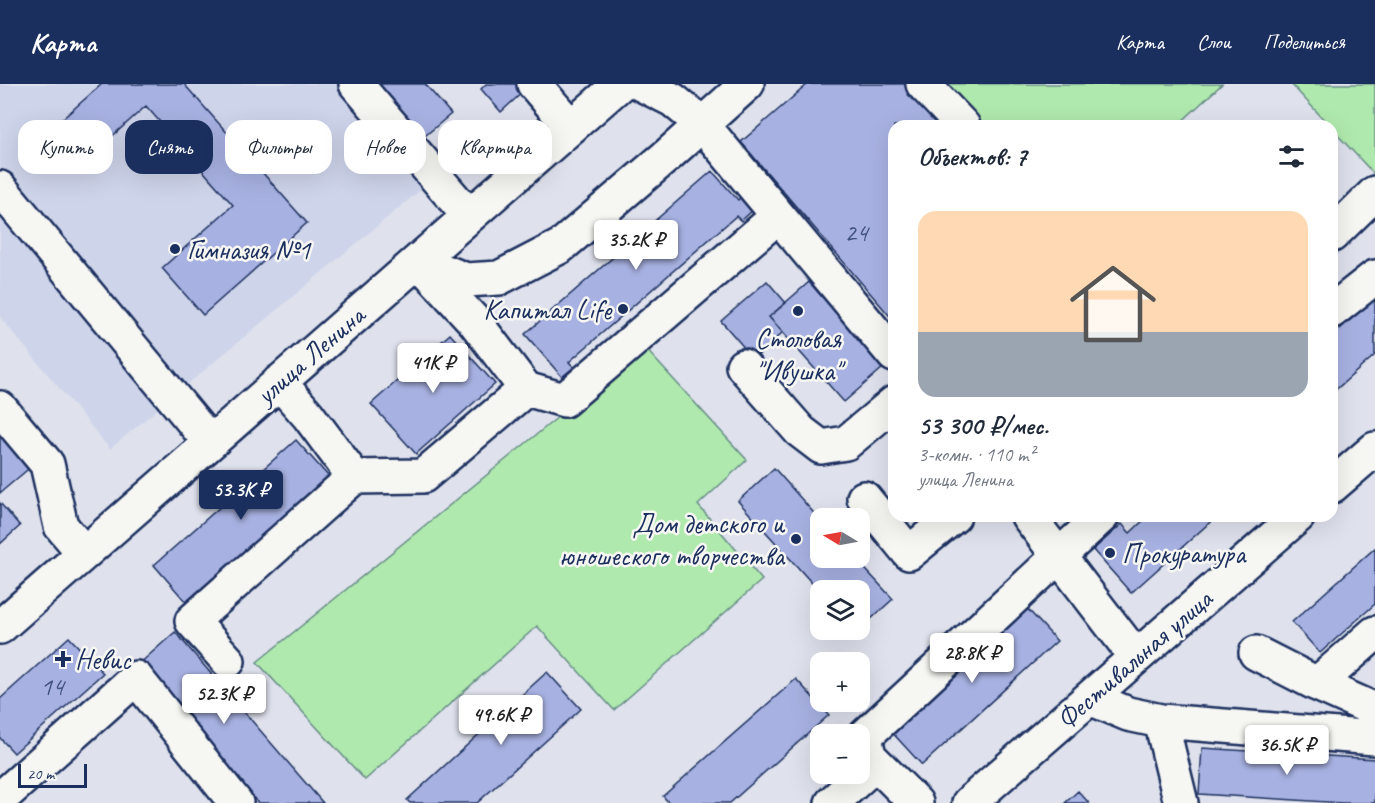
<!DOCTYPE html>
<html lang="ru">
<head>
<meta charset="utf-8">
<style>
	body { margin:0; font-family:Caveat,sans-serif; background:#f6f6f7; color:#1f2937; height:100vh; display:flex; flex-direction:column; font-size:22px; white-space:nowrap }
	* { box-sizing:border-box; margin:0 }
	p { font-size:20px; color:#747a83 }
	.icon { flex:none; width:33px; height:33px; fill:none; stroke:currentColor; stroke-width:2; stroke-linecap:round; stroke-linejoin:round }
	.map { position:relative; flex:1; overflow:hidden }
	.sheet { position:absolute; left:888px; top:36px; width:450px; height:402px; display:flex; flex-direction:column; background:#fff; border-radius:18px; box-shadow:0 6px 24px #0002 }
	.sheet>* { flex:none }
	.guide { position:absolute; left:18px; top:36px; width:570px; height:54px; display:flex; gap:12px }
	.needle { width:39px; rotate:280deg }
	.buttons { position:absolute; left:810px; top:424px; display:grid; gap:12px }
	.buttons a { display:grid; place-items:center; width:60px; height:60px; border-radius:12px; background:#fff; box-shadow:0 6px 24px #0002; font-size:30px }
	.scale { position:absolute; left:18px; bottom:15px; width:69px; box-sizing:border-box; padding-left:6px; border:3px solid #1b2f5e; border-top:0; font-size:16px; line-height:21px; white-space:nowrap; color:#1b2f5e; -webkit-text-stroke:4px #f6f6f2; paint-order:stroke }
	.price { position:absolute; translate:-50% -51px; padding:0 14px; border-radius:6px; background:#fff; color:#222; font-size:20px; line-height:39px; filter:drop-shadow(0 2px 3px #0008) }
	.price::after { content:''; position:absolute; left:50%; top:36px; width:18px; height:14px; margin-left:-9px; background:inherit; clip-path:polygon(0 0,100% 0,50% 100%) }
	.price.current { background:#1b2f5e; color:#fff }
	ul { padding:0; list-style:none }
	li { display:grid; align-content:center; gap:12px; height:318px; padding:0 30px }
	li span { display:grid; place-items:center; height:186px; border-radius:18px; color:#555 }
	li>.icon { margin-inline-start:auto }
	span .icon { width:108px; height:108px; fill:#fffc; stroke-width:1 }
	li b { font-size:26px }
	h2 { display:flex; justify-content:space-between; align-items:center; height:72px; padding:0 30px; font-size:26px }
	.pill { padding:0 21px; border-radius:18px; background:#fff; box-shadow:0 6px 24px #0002; font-size:21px; line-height:54px }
	.pill.current { background:#1b2f5e; color:#fff }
	header { display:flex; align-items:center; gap:36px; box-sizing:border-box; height:84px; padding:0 30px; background:#1b2f5e; color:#fff }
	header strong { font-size:28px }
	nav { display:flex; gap:33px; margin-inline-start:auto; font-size:21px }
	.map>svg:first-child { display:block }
	.built { fill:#ced4ea }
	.green { fill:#b0e9ad; stroke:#668c86; stroke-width:1.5 }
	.building { fill:#a8b2e2; stroke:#1b2f5e; stroke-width:1.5 }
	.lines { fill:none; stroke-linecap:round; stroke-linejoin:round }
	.minor-casing { stroke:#1b2f5e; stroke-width:38 }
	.minor { stroke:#f6f6f2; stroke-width:33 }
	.poi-dot { fill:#1b2f5e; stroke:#f6f6f2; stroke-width:2 }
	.labels { text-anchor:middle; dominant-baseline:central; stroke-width:5; stroke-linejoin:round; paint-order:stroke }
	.number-label { font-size:26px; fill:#3e507f }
	.poi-label { font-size:28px; fill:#1b2f5e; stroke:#f6f6f2; text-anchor:start }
	.street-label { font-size:28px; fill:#1b2f5e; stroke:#f6f6f2 }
</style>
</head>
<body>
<header>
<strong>Карта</strong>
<nav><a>Карта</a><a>Слои</a><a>Поделиться</a></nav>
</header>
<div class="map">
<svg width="1375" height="719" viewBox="0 0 1375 719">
	<rect width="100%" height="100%" fill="#dfe2ed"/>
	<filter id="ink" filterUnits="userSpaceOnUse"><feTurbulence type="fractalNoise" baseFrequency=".0167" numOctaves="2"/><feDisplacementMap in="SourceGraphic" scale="12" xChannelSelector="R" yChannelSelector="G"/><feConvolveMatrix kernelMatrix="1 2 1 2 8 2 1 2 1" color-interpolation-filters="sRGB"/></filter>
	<g filter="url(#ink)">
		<path class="built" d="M0 0H348L430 98 110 365 0 233Z"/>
		<path class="green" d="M933 0H1222L1177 42H972Z
			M1291 0H1375V91L1332 45V42H1330Z
			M644 263 747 376 698 421 762 496 614 626 537 542 365 696 257 578Z"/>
		<path class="building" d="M102 0H184L307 139 203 231 162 184 233 121 146 22 91 71 60 37Z
			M360 0H425L451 30 413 62Z
			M486 0H520L525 6 501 28 481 5Z
			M808 0H918L954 42H894V237L741 58Z
			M712 87 738 116 742 112 754 125 741 137 736 132 569 278 574 283 562 293 525 250Z
			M767 197 786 219 769 233 783 248 754 275 721 237Z
			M809 198 884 283 844 318 769 233Z
			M1375 214V271L1332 309V252Z
			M450 250 495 300 416 370 371 320Z
			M0 343 33 381 0 409Z
			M296 356 329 393 186 518 154 481Z
			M774 384 820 436V474H855L893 515 860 545V507L820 508 738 417Z
			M0 419 20 442 0 460Z
			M1148 432H1217L1131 509 1093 466 1122 440 1130 449Z
			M1375 464V520L1320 569 1292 538Z
			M1023 520 1057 557 922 681 888 644Z
			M175 548 323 719H258L138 581Z
			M69 553 103 589 14 669 0 654V615Z
			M547 588 581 625 477 719H410L407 716Z
			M796 595 829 631 730 719H669L663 712Z
			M1202 664 1375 675V719H1343L1199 710Z
			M1078 707 1089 719H1065Z"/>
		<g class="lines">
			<g class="minor-casing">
				<path id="minor" d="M356 0 469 132
					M534 0 571 43
					M641 0 673 16 702 40 894 271
					M923 0 963 42
					M0 104 210 358
					M1332 151 1375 109
					M418 177 466 196 499 194 561 162 669 70 747 0
					M1332 227 1375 193
					M743 282 800 347 821 363 846 359 894 319
					M526 305 564 316 777 133
					M0 324 47 380 61 442 84 469
					M354 393 423 392 526 305 475 238 426 185
					M1332 402 1375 365
					M864 414 909 469 954 432
					M1028 432 1136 573
					M0 543 620 0
					M1256 569 1317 600 1375 626
					M228 577 192 537 354 393 308 331 279 298
					M1317 600 1375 549
					M1090 614 1128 630 1161 637 1375 654
					M1161 637 1181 719
					M0 715 136 594 236 719
					M832 719 876 679
					M916 719 869 672 865 652 1102 432
					M969 719 1298 432"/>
			</g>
			<use href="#minor" class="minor"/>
		</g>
	</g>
	<g class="poi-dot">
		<circle cx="175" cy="165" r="6"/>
		<circle cx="623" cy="225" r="6"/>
		<circle cx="798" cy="227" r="6"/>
		<circle cx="796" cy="455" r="6"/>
		<circle cx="1110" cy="469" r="6"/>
		<path d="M60 566h6v6h6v6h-6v6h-6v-6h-6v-6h6z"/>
	</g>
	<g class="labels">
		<g class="number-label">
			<text x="856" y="148">24</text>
			<text x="52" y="602">14</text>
		</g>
		<g class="poi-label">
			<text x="187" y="165">Гимназия №1</text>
			<text x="611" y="225" text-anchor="end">Капитал Life</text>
			<text x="798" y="254" text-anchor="middle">Столовая<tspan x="798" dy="32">"Ивушка"</tspan></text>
			<text x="784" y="439" text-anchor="end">Дом детского и<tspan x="784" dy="32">юношеского творчества</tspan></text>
			<text x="1122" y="469">Прокуратура</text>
			<text x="75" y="575">Невис</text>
		</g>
		<g class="street-label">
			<text transform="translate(310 271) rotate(-41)">улица Ленина</text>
			<text transform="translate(1134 575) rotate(-41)">Фестивальная улица</text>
		</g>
	</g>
</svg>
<div class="buttons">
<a><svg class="needle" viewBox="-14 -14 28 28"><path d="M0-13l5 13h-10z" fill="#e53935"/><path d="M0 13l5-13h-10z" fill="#747a83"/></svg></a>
<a><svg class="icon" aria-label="layers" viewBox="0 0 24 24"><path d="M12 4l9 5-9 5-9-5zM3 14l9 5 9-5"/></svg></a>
<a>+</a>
<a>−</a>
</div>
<div class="scale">20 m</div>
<b class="price" style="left:636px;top:187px">35.2K ₽</b>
<b class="price" style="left:433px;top:310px">41K ₽</b>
<b class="price current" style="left:241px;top:437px">53.3K ₽</b>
<b class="price" style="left:972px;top:600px">28.8K ₽</b>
<b class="price" style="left:224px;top:641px">52.3K ₽</b>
<b class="price" style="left:501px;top:662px">49.6K ₽</b>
<b class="price" style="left:1287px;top:692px">36.5K ₽</b>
<div class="guide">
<a class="pill">Купить</a>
<a class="pill current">Снять</a>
<a class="pill">Фильтры</a>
<a class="pill">Новое</a>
<a class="pill">Квартира</a>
</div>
<section class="sheet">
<h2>Объектов: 7<svg class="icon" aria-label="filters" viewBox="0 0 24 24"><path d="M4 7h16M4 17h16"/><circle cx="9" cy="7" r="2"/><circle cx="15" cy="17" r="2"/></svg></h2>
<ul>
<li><span style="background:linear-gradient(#ffd9b3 65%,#9aa5b1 0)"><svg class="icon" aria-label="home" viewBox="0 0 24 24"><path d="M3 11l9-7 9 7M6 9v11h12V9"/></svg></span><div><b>53 300 ₽/мес.</b><p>3-комн. · 110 m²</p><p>улица Ленина</p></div></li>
</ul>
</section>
</div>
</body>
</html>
